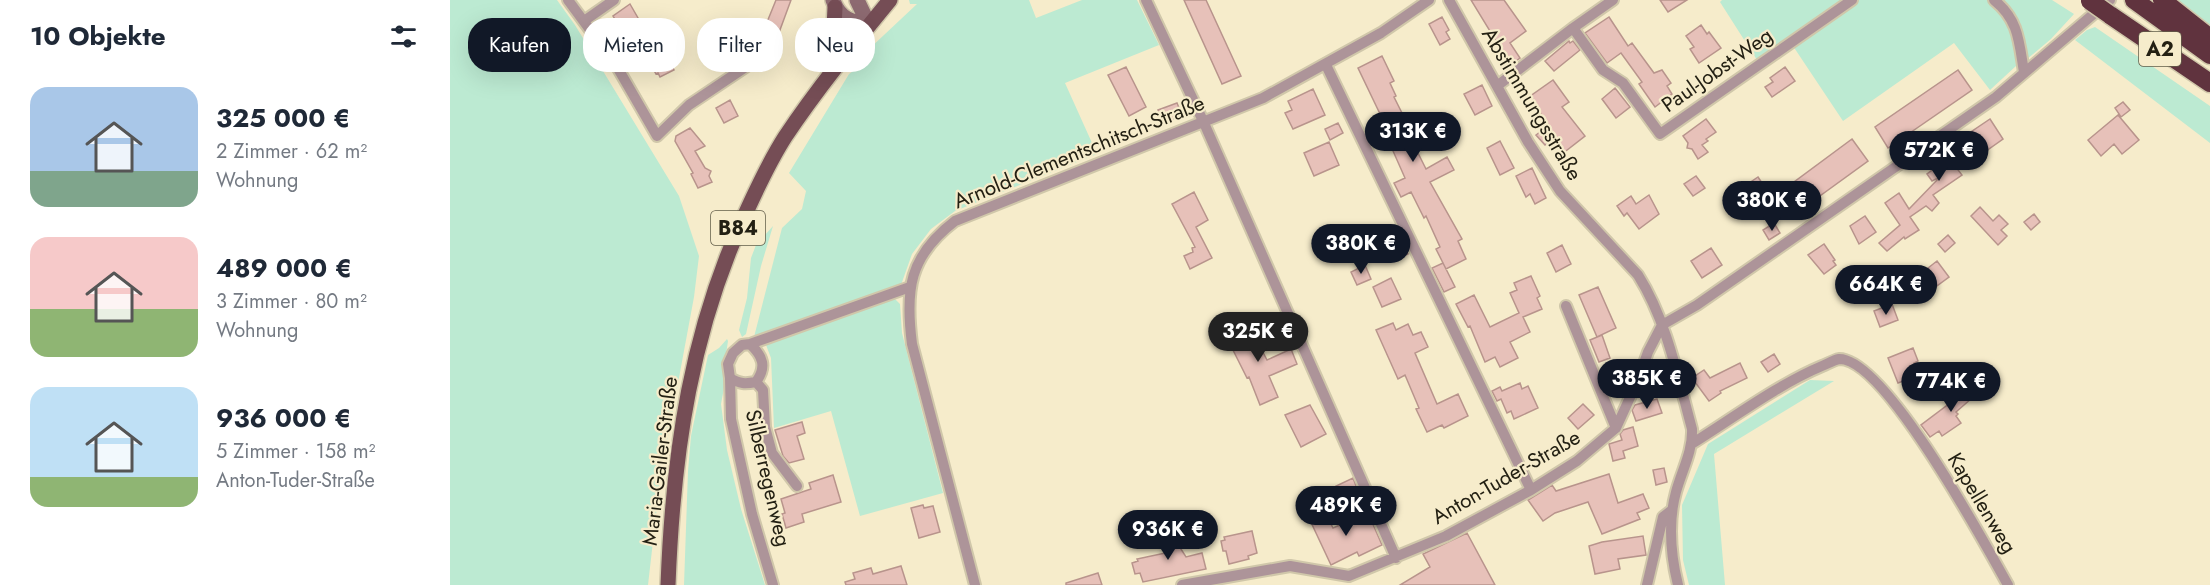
<!DOCTYPE html>
<html lang="de">
<head>
<meta charset="utf-8">
<style>
	body { margin:0; font-family:Jost,sans-serif; background:#f6f6f7; color:#1f2937; height:100vh; display:flex; flex-direction:column; font-size:22px; white-space:nowrap }
	* { box-sizing:border-box; margin:0 }
	p { font-size:20px; color:#747a83 }
	.icon { flex:none; width:33px; height:33px; fill:none; stroke:currentColor; stroke-width:2; stroke-linecap:round; stroke-linejoin:round }
	.map { position:relative; flex:1; overflow:hidden }
	.drawer { display:flex; flex-direction:column; background:#fff; width:450px }
	.drawer>* { flex:none }
	.banner { position:absolute; left:18px; top:18px; width:570px; height:54px; display:flex; gap:12px }
	.price { position:absolute; translate:-50% -51px; padding:0 14px; border-radius:21px; background:#111827; color:#fff; font-size:20px; line-height:39px; filter:drop-shadow(0 2px 3px #0008) }
	.price::after { content:''; position:absolute; left:50%; top:36px; width:18px; height:14px; margin-left:-9px; background:inherit; clip-path:polygon(0 0,100% 0,50% 100%) }
	.price.on { background:#222; color:#fff }
	ul { padding:0; list-style:none }
	li { display:flex; align-items:center; gap:18px; height:150px; padding:0 30px }
	li span { display:grid; place-items:center; flex:none; width:168px; height:120px; border-radius:18px; color:#555 }
	li>.icon { margin-inline-start:auto }
	span .icon { width:72px; height:72px; fill:#fffc; stroke-width:1 }
	li b { font-size:26px }
	h2 { display:flex; justify-content:space-between; align-items:center; height:72px; padding:0 30px; font-size:26px }
	.chip { padding:0 21px; border-radius:24px; background:#fff; box-shadow:0 6px 24px #0002; font-size:21px; line-height:54px }
	.chip.on { background:#111827; color:#fff }
	main { display:flex; flex:1; min-height:0 }
	.map>svg:first-child { display:block }
	.green { fill:#bcead2 }
	.building { fill:#e7c1b9; stroke:#b8948c; stroke-width:1.5 }
	.lines { fill:none; stroke-linecap:round; stroke-linejoin:round }
	.minor-casing { stroke:#d0c7aa; stroke-width:14 }
	.secondary-casing { stroke:#d0c7aa; stroke-width:18 }
	.primary-casing { stroke:#d0c7aa; stroke-width:18 }
	.motorway-casing { stroke:#d0c7aa; stroke-width:21 }
	.minor { stroke:#ad9499; stroke-width:10 }
	.secondary { stroke:#8d6a71; stroke-width:15 }
	.primary { stroke:#754d55; stroke-width:15 }
	.motorway { stroke:#60333e; stroke-width:18 }
	.motorway-bridge-casing { stroke:#d0c7aa; stroke-width:21; stroke-linecap:butt }
	.motorway-bridge { stroke:#60333e; stroke-width:18 }
	.labels { text-anchor:middle; dominant-baseline:central; stroke-width:4.5; stroke-linejoin:round; paint-order:stroke }
	.shield { fill:#f6eccb; stroke:#625d4a; stroke-width:1.5 }
	.shield-label { font-size:20px; font-weight:bold; fill:#232013 }
	.street-label { font-size:21px; fill:#232013; stroke:#f6eccb }
</style>
</head>
<body>
<main>
<section class="drawer">
<h2>10 Objekte<svg class="icon" aria-label="filters" viewBox="0 0 24 24"><path d="M4 7h16M4 17h16"/><circle cx="9" cy="7" r="2"/><circle cx="15" cy="17" r="2"/></svg></h2>
<ul>
<li><span style="background:linear-gradient(#a9c7e8 70%,#7fa58c 0)"><svg class="icon" aria-label="home" viewBox="0 0 24 24"><path d="M3 11l9-7 9 7M6 9v11h12V9"/></svg></span><div><b>325 000 €</b><p>2 Zimmer · 62 m²</p><p>Wohnung</p></div></li>
<li><span style="background:linear-gradient(#f6c9c9 60%,#8fb573 0)"><svg class="icon" aria-label="home" viewBox="0 0 24 24"><path d="M3 11l9-7 9 7M6 9v11h12V9"/></svg></span><div><b>489 000 €</b><p>3 Zimmer · 80 m²</p><p>Wohnung</p></div></li>
<li><span style="background:linear-gradient(#bfe0f5 75%,#8fb573 0)"><svg class="icon" aria-label="home" viewBox="0 0 24 24"><path d="M3 11l9-7 9 7M6 9v11h12V9"/></svg></span><div><b>936 000 €</b><p>5 Zimmer · 158 m²</p><p>Anton-Tuder-Straße</p></div></li>
</ul>
</section>
<div class="map">
<svg width="1760" height="585" viewBox="0 0 1760 585">
	<rect width="100%" height="100%" fill="#f6eccb"/>
	<path class="green" d="M0 0H107L125 25 229 196 249 256 244 297 210 480 198 585H0Z
		M459 0H579L586 18 632 0H687L709 45 615 83 647 154 505 211 481 229 462 254 451 285 304 337 332 228 352 209 356 191 339 173 399 74 420 59 418 50 467 4H460Z
		M1272 0H1394L1307 60 1270 2Z
		M1409 0H1538L1546 5 1564 34 1566 66 1540 90 1504 43 1393 121 1343 46Z
		M1548 0H1602L1624 14 1601 39 1576 60Z
		M1722 0H1760V29Z
		M1645 27 1760 106V143L1625 40 1637 30Z
		M323 226 311 266 296 334 292 337 289 330 297 298 301 258 306 245Z
		M444 298 450 304 452 333 493 493 410 516 381 411 324 428 321 358 316 345Z
		M277 339 278 341 275 361 277 372 271 404 277 450 291 509 315 585H234L238 471 241 436 258 355 269 348Z
		M1360 380 1384 381 1264 454 1275 585H1239L1233 560 1232 505 1258 444Z"/>
	<path class="building" d="M326 0H341L327 38 313 32Z
		M734 0H756L791 76 772 84Z
		M1021 0H1054L1076 31 1060 43 1070 58 1055 69 1045 54 1051 49Z
		M1210 0H1237L1218 12Z
		M180 4 188 18 171 28 169 25H165L166 21 163 16Z
		M992 17 999 30 996 32 1000 39 990 45 979 24Z
		M1159 17 1178 46 1182 43 1204 73 1212 70 1221 83 1217 86 1222 94 1205 107 1189 84 1192 82 1171 53 1157 63 1135 33Z
		M1251 25 1257 34 1259 32 1271 48 1249 63 1240 49 1244 47 1236 36Z
		M1119 41 1120 43 1123 41 1130 50 1104 71 1095 61Z
		M211 45 224 70 210 77 208 73 206 74 196 56 199 55 197 52Z
		M932 56 944 81 940 83 946 96 944 97 961 131 958 133 976 169 997 157 1004 170 980 182 1012 239 1008 241 1016 259 996 269 986 249 990 247 976 216 974 218 961 192 951 197 944 183 955 178 928 117 931 116 908 68Z
		M676 67 696 107 679 116 658 75Z
		M1335 67 1345 81 1322 97 1315 87 1323 82 1320 78Z
		M1508 70 1522 90 1438 148 1425 127Z
		M1103 80 1119 102 1112 107 1135 136 1112 154 1101 140 1095 145 1086 135 1099 125 1079 97Z
		M1032 85 1042 106 1025 115 1014 94Z
		M1165 88 1180 107 1166 118 1152 99Z
		M863 89 875 115 843 129 835 113 842 110 838 101Z
		M280 100 288 116 274 123 266 108Z
		M1673 102 1680 110 1671 117 1665 108Z
		M727 103 732 115 714 123 708 110Z
		M1668 115 1689 140 1672 154 1664 144 1651 156 1638 140Z
		M1256 119 1266 132 1256 139 1258 141 1252 145 1258 152 1248 159 1242 149 1237 148 1238 143 1233 136Z
		M1540 119 1553 139 1529 156 1526 152 1505 166 1512 175 1483 195 1489 203 1482 211 1476 206 1460 217 1469 230 1455 239 1454 237 1437 251 1429 243 1450 225 1435 203 1449 193 1459 209 1490 177 1482 181 1477 174 1514 147 1509 140Z
		M888 123 893 133 880 140 875 129Z
		M240 128 255 146 245 151 255 168 261 171 259 176 262 182 248 188 241 174 243 173 225 141 226 136Z
		M1402 139 1418 161 1356 206 1340 185Z
		M1050 141 1064 168 1050 175 1037 148Z
		M879 142 889 165 864 176 854 153Z
		M1082 168 1096 198 1085 204 1080 194 1076 197 1066 176Z
		M1246 176 1255 188 1243 196 1234 184Z
		M1308 177 1320 195 1301 208 1289 190Z
		M744 192 758 220 746 227 762 258 740 269 734 256 743 252 742 248 745 247 722 204Z
		M1199 195 1209 214 1189 229 1177 213 1174 216 1167 206 1181 196 1186 204Z
		M1530 207 1543 221 1549 215 1558 224 1551 230 1557 236 1548 245 1521 216Z
		M1584 214 1590 222 1581 230 1574 222Z
		M1415 216 1426 232 1409 244 1400 226Z
		M1324 223 1330 233 1319 240 1313 230Z
		M919 232 928 251 912 259 902 240Z
		M1498 235 1505 243 1495 252 1488 244Z
		M951 239 958 254 948 259 941 244Z
		M1374 244 1385 260 1383 261 1386 265 1374 274 1358 255Z
		M1112 245 1121 264 1106 272 1097 253Z
		M1261 248 1272 265 1252 278 1241 261Z
		M1487 261 1499 277 1480 291 1475 285 1460 297 1450 284 1466 272 1469 275Z
		M993 263 1005 287 994 292 982 268Z
		M915 265 921 279 907 285 901 272Z
		M1081 276 1090 296 1087 298 1092 309 1073 317 1080 332 1060 342 1068 358 1050 367 1045 357 1035 362 1020 326 1018 327 1006 304 1024 295 1040 327 1069 313 1060 293 1067 290 1064 283Z
		M941 278 951 299 932 307 923 287Z
		M1148 287 1166 328 1147 337 1129 295Z
		M1442 304 1448 320 1430 327 1424 311Z
		M943 323 946 330 958 324 963 335 971 332 978 347 965 353 987 404 1008 394 1018 416 994 428 992 425 977 432 966 409 969 408 955 375 948 379 926 330Z
		M789 324 797 338 804 335 817 360 841 349 847 364 819 376 828 397 810 405 799 377 797 378 774 332Z
		M1152 335 1160 358 1149 362 1140 340Z
		M1463 348 1468 361 1464 363 1469 375 1448 383 1438 358Z
		M1324 354 1330 364 1318 372 1311 362Z
		M1290 363 1297 378 1270 391 1271 393 1259 401 1242 378 1254 370 1260 378Z
		M1532 379 1537 385 1506 412 1508 414 1506 416 1511 423 1492 436 1489 431 1480 437 1471 425Z
		M1070 383 1072 389 1078 386 1088 408 1064 419 1061 411 1057 413 1051 399 1047 401 1042 391 1050 387 1052 391Z
		M1207 399 1212 413 1186 421 1182 410 1185 405Z
		M1133 404 1144 415 1128 429 1118 418Z
		M860 405 876 434 851 447 835 415Z
		M352 422 355 433 347 436 354 459 339 463 333 456 325 430Z
		M1183 427 1188 446 1173 451 1175 458 1163 461 1159 444 1172 440 1170 434 1173 430Z
		M1214 468 1217 482 1206 485 1203 470Z
		M1159 474 1168 503 1193 494 1199 508 1187 513 1190 519 1152 534 1138 502 1105 513 1093 521 1078 500 1102 485 1106 491Z
		M383 475 391 502 352 514 354 522 336 528 332 514 335 513 331 499 361 489 359 483Z
		M903 478 909 494 893 501 886 486Z
		M473 505 474 508 483 506 490 532 469 538 461 508Z
		M872 511 875 517 877 516 883 528 918 513 932 545 909 556 907 552 881 565 859 518Z
		M715 524 736 557 752 553 756 569 693 582 690 573 685 574 682 563 688 561 687 559 720 552 705 530Z
		M802 531 807 553 798 556 799 559 779 564 776 551H773L771 541 775 540 774 537Z
		M1017 533 1045 585H950L980 567 973 554Z
		M1193 536 1196 555 1168 559 1170 569 1145 574 1139 546 1152 542Z
		M451 566 457 585H396L395 582 405 579 403 573 421 568 423 574Z
		M648 573 652 585H616V583Z"/>
	<g class="lines">
		<g class="minor-casing">
			<path id="minor" d="M118 0 166 65 207 136 239 105 309 58
				M696 0 754 123 946 558
				M999 0 1078 142 1110 191 1188 275C1217 321 1228 378 1242 429 1243 451 1232 470 1226 492 1218 521 1221 556 1228 585
				M1544 0C1569 20 1569 42 1574 72
				M134 21 164 0
				M1123 28 1153 70 1173 83 1210 134 1402 0
				M876 65 1081 490
				M1047 86 1123 28 1163 0
				M1116 306 1166 428
				M300 344 460 287
				M280 378C290 384 295 384 306 382 317 367 313 356 300 344L292 345 283 353 278 364 280 378 281 419 302 514 323 585
				M306 382 313 390 315 427 322 453 347 486
				M1243 443C1283 418 1329 384 1372 366 1377 364 1384 360 1389 359 1435 358 1535 544 1558 585
				M525 585 462 344C455 290 459 256 505 221L813 98 931 33 979 0
				M732 585 840 566 899 576 996 536 1081 490 1127 461 1166 428 1188 380 1198 352 1212 325 1247 305 1546 97 1660 0
				M1197 585 1213 517 1222 510"/>
		</g>
		<g class="secondary-casing">
			<path id="secondary" d="M383 0C389 19 402 22 419 25
				M407 0 419 25"/>
		</g>
		<g class="primary-casing">
			<path id="primary" d="M382 71 385 7
				M218 585C223 452 241 327 299 206 310 182 321 159 335 137 367 89 403 45 440 0"/>
		</g>
		<g class="motorway-casing">
			<path id="motorway" d="M1684 0 1760 55
				M1712 0 1760 38
				M1660 15 1760 83"/>
		</g>
		<use href="#minor" class="minor"/>
		<use href="#secondary" class="secondary"/>
		<use href="#primary" class="primary"/>
		<use href="#motorway" class="motorway"/>
		<g class="motorway-bridge-casing">
			<path id="motorway-bridge" d="M1640 1 1660 15"/>
		</g>
		<use href="#motorway-bridge" class="motorway-bridge"/>
	</g>
	<g class="labels">
		<g class="shield">
			<rect x="1689" y="32" width="42" height="34" rx="4.5"/>
			<rect x="261" y="211" width="54" height="34" rx="4.5"/>
		</g>
		<g class="shield-label">
			<text x="1710" y="49">A2</text>
			<text x="288" y="228">B84</text>
		</g>
		<g class="street-label">
			<text transform="translate(1267 70) rotate(-35)">Paul-Jobst-Weg</text>
			<text transform="translate(1082 104) rotate(59)">Abstimmungsstraße</text>
			<text transform="translate(629 152) rotate(-22)">Arnold-Clementschitsch-Straße</text>
			<text transform="translate(210 461) rotate(-83)">Maria-Gailer-Straße</text>
			<text transform="translate(1056 477) rotate(-30)">Anton-Tuder-Straße</text>
			<text transform="translate(318 478) rotate(77)">Silberregenweg</text>
			<text transform="translate(1532 503) rotate(59)">Kapellenweg</text>
		</g>
	</g>
</svg>
<b class="price" style="left:963px;top:163px">313K €</b>
<b class="price" style="left:1489px;top:182px">572K €</b>
<b class="price" style="left:1322px;top:232px">380K €</b>
<b class="price" style="left:911px;top:275px">380K €</b>
<b class="price" style="left:1436px;top:316px">664K €</b>
<b class="price on" style="left:808px;top:363px">325K €</b>
<b class="price" style="left:1197px;top:410px">385K €</b>
<b class="price" style="left:1501px;top:413px">774K €</b>
<b class="price" style="left:896px;top:537px">489K €</b>
<b class="price" style="left:718px;top:561px">936K €</b>
<div class="banner">
<a class="chip on">Kaufen</a>
<a class="chip">Mieten</a>
<a class="chip">Filter</a>
<a class="chip">Neu</a>
</div>
</div>
</main>
</body>
</html>
